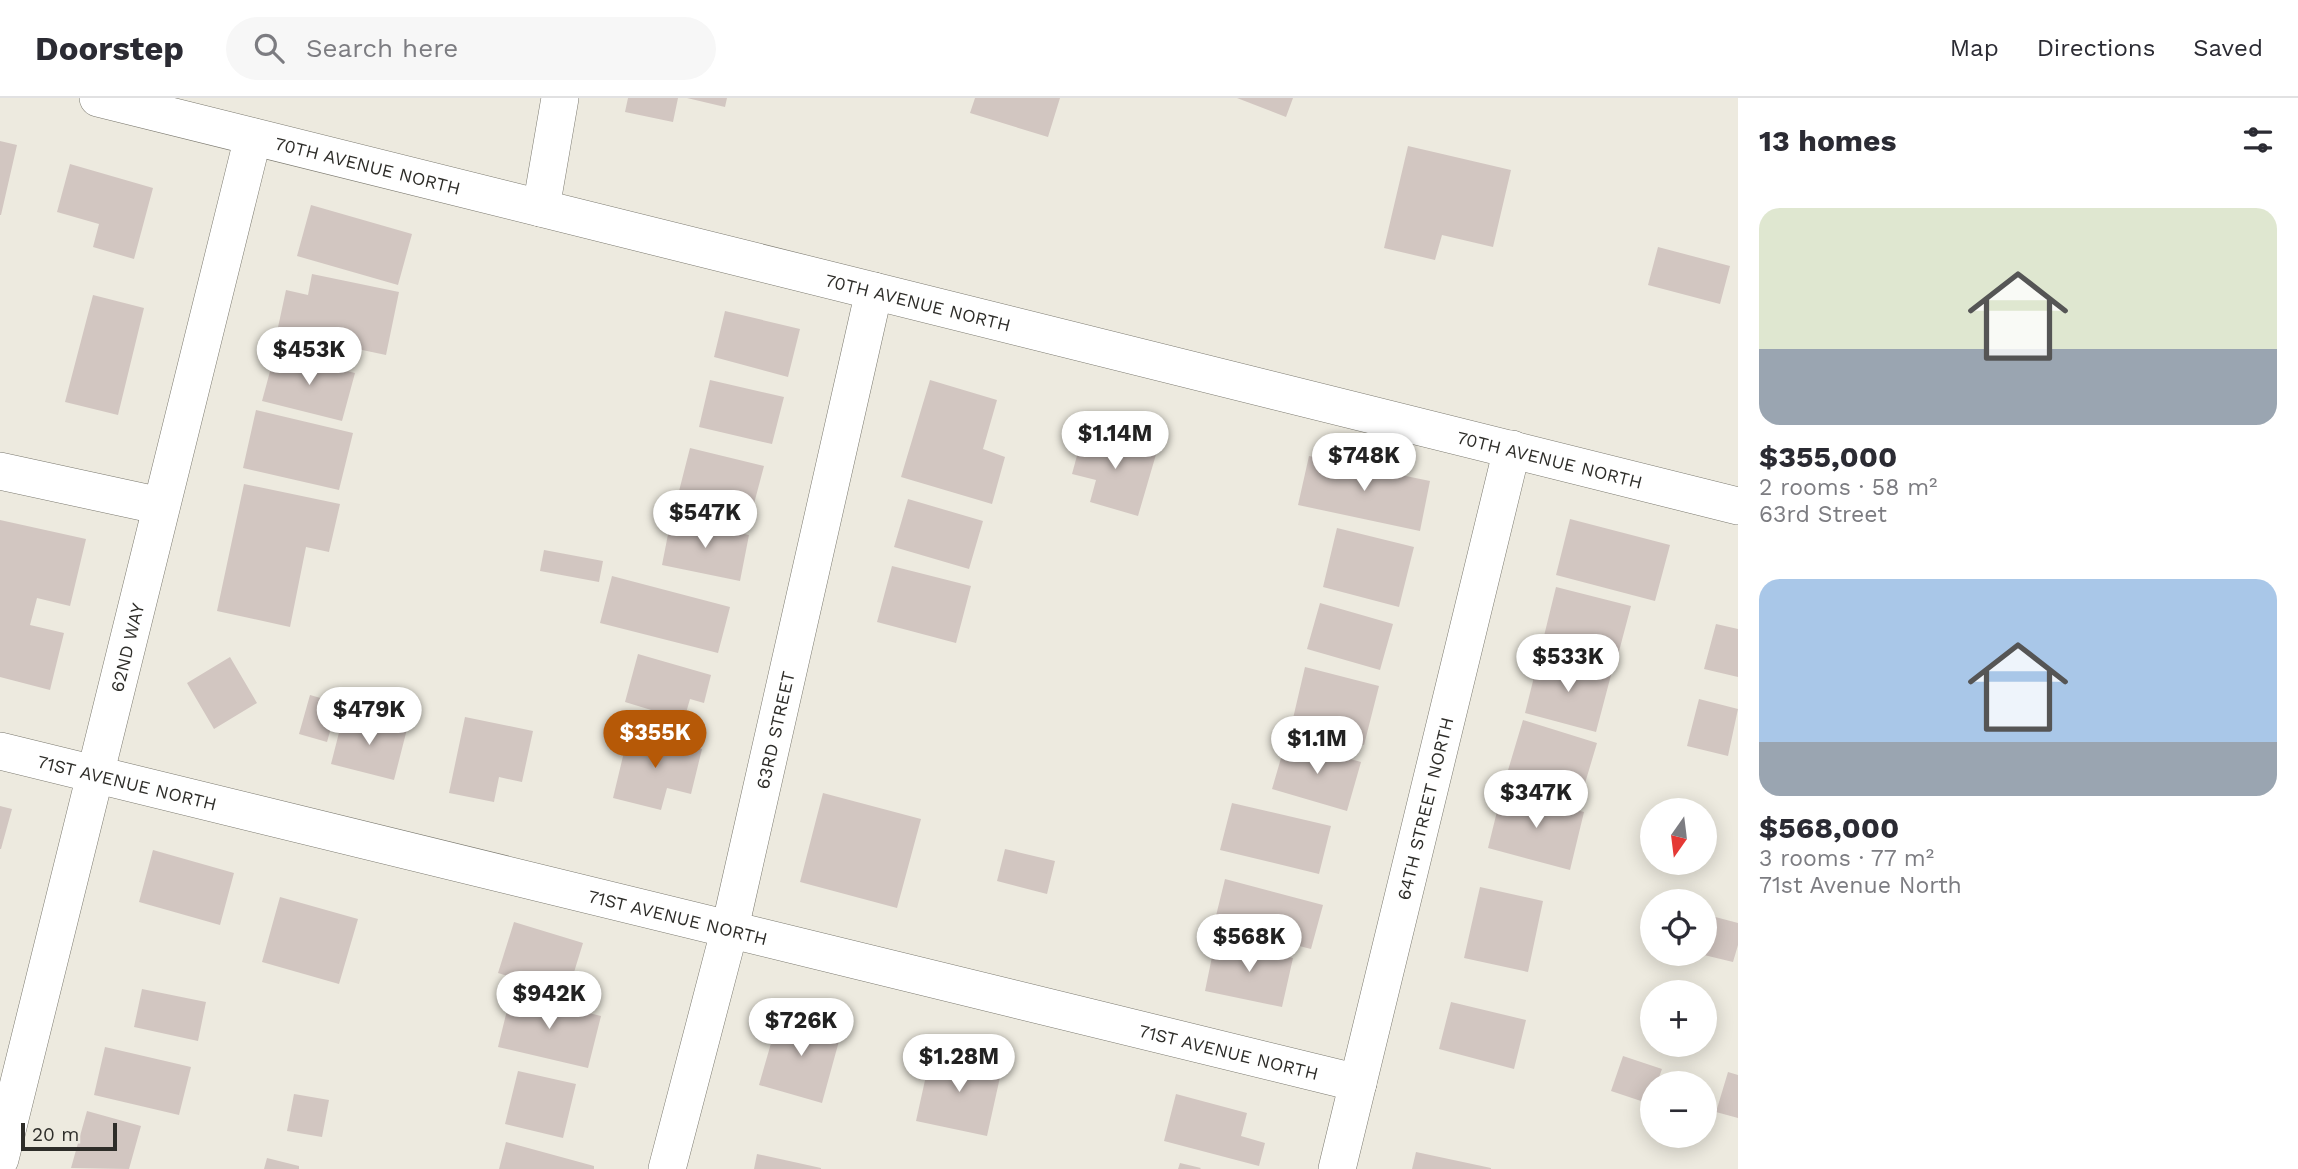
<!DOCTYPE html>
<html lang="en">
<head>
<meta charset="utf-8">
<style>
	body { margin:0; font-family:"Work Sans",sans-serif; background:#f7f7f7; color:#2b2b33; height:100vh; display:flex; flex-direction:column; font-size:26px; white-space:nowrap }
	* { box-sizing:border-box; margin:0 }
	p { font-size:23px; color:#7c7c81 }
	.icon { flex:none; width:38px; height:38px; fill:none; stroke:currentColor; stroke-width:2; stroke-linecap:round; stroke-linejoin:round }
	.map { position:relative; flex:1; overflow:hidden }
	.details { display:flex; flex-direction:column; background:#fff; width:560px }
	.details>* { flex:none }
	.needle { width:46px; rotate:194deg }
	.controls { position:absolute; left:1640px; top:700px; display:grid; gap:14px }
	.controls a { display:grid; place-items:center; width:77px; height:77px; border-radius:50%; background:#fff; box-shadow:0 4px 18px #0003; font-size:35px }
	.scale { position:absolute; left:21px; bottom:18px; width:96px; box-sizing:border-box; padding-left:7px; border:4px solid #2e2d29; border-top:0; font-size:19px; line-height:24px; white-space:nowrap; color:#2e2d29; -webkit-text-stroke:5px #edeadf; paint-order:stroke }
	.price { position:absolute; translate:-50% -60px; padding:0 16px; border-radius:24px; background:#fff; color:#222; font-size:23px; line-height:46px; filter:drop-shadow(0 2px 4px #0008) }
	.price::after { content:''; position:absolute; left:50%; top:42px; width:21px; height:16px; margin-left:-10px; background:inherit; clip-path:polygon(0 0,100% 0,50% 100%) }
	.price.active { background:#b65907; color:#fff }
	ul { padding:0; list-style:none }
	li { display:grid; align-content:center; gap:14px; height:371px; padding:0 21px }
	li span { display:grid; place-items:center; height:217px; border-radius:21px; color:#555 }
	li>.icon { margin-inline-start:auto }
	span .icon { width:126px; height:126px; fill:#fffc; stroke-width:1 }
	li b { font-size:30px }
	h2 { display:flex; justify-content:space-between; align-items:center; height:84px; padding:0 21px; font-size:30px }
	header { display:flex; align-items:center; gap:42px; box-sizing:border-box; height:98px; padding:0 35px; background:#fff; border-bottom:2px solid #e1e1e2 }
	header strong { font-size:33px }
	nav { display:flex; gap:38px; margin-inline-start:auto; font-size:24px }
	.search { width:490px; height:63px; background:#f7f7f7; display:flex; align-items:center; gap:18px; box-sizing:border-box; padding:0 24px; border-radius:38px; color:#7c7c81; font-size:26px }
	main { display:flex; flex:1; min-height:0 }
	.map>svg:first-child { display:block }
	.building { fill:#d2c6c1 }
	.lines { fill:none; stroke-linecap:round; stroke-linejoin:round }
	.minor-casing { stroke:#7b796f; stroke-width:38 }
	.minor { stroke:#fff; stroke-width:37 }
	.labels { text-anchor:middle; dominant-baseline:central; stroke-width:5; stroke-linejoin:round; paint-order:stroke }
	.street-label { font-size:18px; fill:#2e2d29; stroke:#edeadf }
</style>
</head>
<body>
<header>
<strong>Doorstep</strong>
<div class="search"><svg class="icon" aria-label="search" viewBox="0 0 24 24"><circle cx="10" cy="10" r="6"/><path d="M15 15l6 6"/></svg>Search here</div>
<nav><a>Map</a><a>Directions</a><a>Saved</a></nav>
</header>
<main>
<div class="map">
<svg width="1738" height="1071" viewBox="0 0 1738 1071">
	<rect width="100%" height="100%" fill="#edeadf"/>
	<path class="building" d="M628 0H678L673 24 625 14Z
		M687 0H727L725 9Z
		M975 0H1060L1048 39 970 15Z
		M1237 0H1293L1286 19Z
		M0 43 17 47 1 117H0Z
		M1408 48 1511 72 1493 149 1442 137 1435 162 1384 150Z
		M70 66 153 90 134 161 93 149 99 126 57 114Z
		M311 107 412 136 398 187 297 158Z
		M1658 149 1730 168 1720 206 1648 187Z
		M312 176 399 194 386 257 277 234 286 192 308 197Z
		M93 197 144 210 118 317 65 304Z
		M725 213 800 231 788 279 714 259Z
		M275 255 355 275 342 323 262 303Z
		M710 282 784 299 772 346 699 329Z
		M930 282 997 302 983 351 1005 359 992 406 901 379Z
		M256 312 353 335 339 392 243 370Z
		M1084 332 1157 353 1138 418 1090 404 1096 382 1072 376Z
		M690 350 764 368 751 417 678 397Z
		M1309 358 1430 383 1420 433 1298 407Z
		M244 386 340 406 329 454 306 449 290 529 217 513Z
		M908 401 983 423 969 471 894 449Z
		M671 421 749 437 740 483 662 467Z
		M1570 421 1670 447 1655 503 1556 477Z
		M0 422 86 441 70 508 37 500 30 527 64 535 50 592 0 579Z
		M1337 430 1414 449 1399 509 1323 489Z
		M544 452 603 463 599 484 540 473Z
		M892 468 971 488 956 545 877 524Z
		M612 478 730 509 718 555 600 525Z
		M1556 489 1631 508 1618 557 1544 538Z
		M1320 505 1393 526 1380 572 1307 551Z
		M1716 526 1738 531V579L1704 571Z
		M638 556 711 577 704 605 690 601 684 622 625 604Z
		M230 559 257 605 214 631 187 585Z
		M1539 559 1611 577 1596 634 1525 615Z
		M1305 569 1379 588 1364 647 1291 629Z
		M310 597 338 605 327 644 299 636Z
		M1699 601 1738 611 1728 658 1687 648Z
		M344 615 407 631 394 682 331 666Z
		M465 619 533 633 522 684 499 679 494 704 449 695Z
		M1523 622 1597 645 1580 702 1506 679Z
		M629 633 702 651 691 696 667 690 661 712 613 700Z
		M1286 643 1361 664 1347 713 1272 691Z
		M1502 693 1584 714 1570 772 1488 750Z
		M823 695 921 721 897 810 800 784Z
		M1232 705 1331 728 1319 776 1220 752Z
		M0 708 12 711 1 751H0Z
		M1005 751 1055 763 1047 796 997 783Z
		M153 752 234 775 220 827 139 804Z
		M1225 781 1323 807 1311 851 1214 826Z
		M1480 789 1543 803 1528 874 1464 860Z
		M280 799 358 821 339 886 262 864Z
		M1704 816 1738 825V847L1733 864 1704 857Z
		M514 824 583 845 567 897 498 875Z
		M1215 844 1293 860 1282 909 1205 893Z
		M142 891 206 904 198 943 134 929Z
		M511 896 601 918 588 970 498 949Z
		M1451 904 1526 922 1514 971 1439 951Z
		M780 914 842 932 822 1005 759 987Z
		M105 949 191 969 179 1017 94 997Z
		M931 955 1002 970 987 1038 916 1023Z
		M1623 958 1662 971 1657 985H1652L1650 1006 1611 993Z
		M518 973 576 986 563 1040 505 1026Z
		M1728 974 1738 977V1020L1716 1014Z
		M294 996 329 1002 322 1039 287 1033Z
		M1176 996 1247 1015 1241 1038 1265 1045 1259 1068 1164 1043Z
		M87 1013 141 1028 129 1071 71 1070Z
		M506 1044 594 1068V1071H499Z
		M1416 1054 1491 1070V1071H1412Z
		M757 1056 821 1070V1071H754Z
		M267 1060 299 1068V1071H264Z
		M1180 1065 1201 1070 1200 1071H1178Z"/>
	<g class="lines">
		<g class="minor-casing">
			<g id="minor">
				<path id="s1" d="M98 0 1738 408"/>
				<path d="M541 110 560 0"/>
				<path d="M0 373 161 408"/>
				<path id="s2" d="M0 653 1358 985"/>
				<path id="s3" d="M0 1061 253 39"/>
				<path id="s4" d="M667 1071 730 830 874 193"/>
				<path id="s5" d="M1337 1071 1512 351"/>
			</g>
		</g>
		<use href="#minor" class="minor"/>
	</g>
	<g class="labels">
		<g class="street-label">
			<text stroke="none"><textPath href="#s1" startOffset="278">70TH AVENUE NORTH</textPath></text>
			<text stroke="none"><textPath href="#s1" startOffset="845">70TH AVENUE NORTH</textPath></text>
			<text stroke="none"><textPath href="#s1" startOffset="1496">70TH AVENUE NORTH</textPath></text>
			<text stroke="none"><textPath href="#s3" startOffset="527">62ND WAY</textPath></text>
			<text stroke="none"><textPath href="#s4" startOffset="452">63RD STREET</textPath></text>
			<text stroke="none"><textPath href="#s2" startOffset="131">71ST AVENUE NORTH</textPath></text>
			<text stroke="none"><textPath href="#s5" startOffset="371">64TH STREET NORTH</textPath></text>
			<text stroke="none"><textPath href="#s2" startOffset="698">71ST AVENUE NORTH</textPath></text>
			<text stroke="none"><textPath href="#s2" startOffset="1265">71ST AVENUE NORTH</textPath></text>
		</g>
	</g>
</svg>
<div class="controls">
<a><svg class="needle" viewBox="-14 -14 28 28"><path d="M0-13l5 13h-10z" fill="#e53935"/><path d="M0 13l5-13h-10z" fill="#7c7c81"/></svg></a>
<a><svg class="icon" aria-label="locate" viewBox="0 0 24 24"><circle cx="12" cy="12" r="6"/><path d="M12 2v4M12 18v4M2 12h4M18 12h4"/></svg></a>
<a>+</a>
<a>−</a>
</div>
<div class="scale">20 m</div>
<b class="price" style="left:309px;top:289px">$453K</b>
<b class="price" style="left:1115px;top:373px">$1.14M</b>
<b class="price" style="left:1364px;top:395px">$748K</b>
<b class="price" style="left:705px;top:452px">$547K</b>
<b class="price" style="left:1568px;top:596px">$533K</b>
<b class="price" style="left:369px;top:649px">$479K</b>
<b class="price active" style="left:655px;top:672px">$355K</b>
<b class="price" style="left:1317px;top:678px">$1.1M</b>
<b class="price" style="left:1536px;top:732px">$347K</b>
<b class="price" style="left:1249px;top:876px">$568K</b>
<b class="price" style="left:549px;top:933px">$942K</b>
<b class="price" style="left:801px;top:960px">$726K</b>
<b class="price" style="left:959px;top:996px">$1.28M</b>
</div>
<section class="details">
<h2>13 homes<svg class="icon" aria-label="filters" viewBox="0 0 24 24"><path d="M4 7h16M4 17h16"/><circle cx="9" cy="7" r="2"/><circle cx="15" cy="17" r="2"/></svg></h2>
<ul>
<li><span style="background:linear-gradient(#dfe7d0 65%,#9aa5b1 0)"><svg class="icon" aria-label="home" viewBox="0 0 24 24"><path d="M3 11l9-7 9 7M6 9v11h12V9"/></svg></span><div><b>$355,000</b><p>2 rooms · 58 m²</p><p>63rd Street</p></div></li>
<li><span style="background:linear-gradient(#a9c7e8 75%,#9aa5b1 0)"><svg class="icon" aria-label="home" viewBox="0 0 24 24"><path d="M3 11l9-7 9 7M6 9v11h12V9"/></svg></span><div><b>$568,000</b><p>3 rooms · 77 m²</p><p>71st Avenue North</p></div></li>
</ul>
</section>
</main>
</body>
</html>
